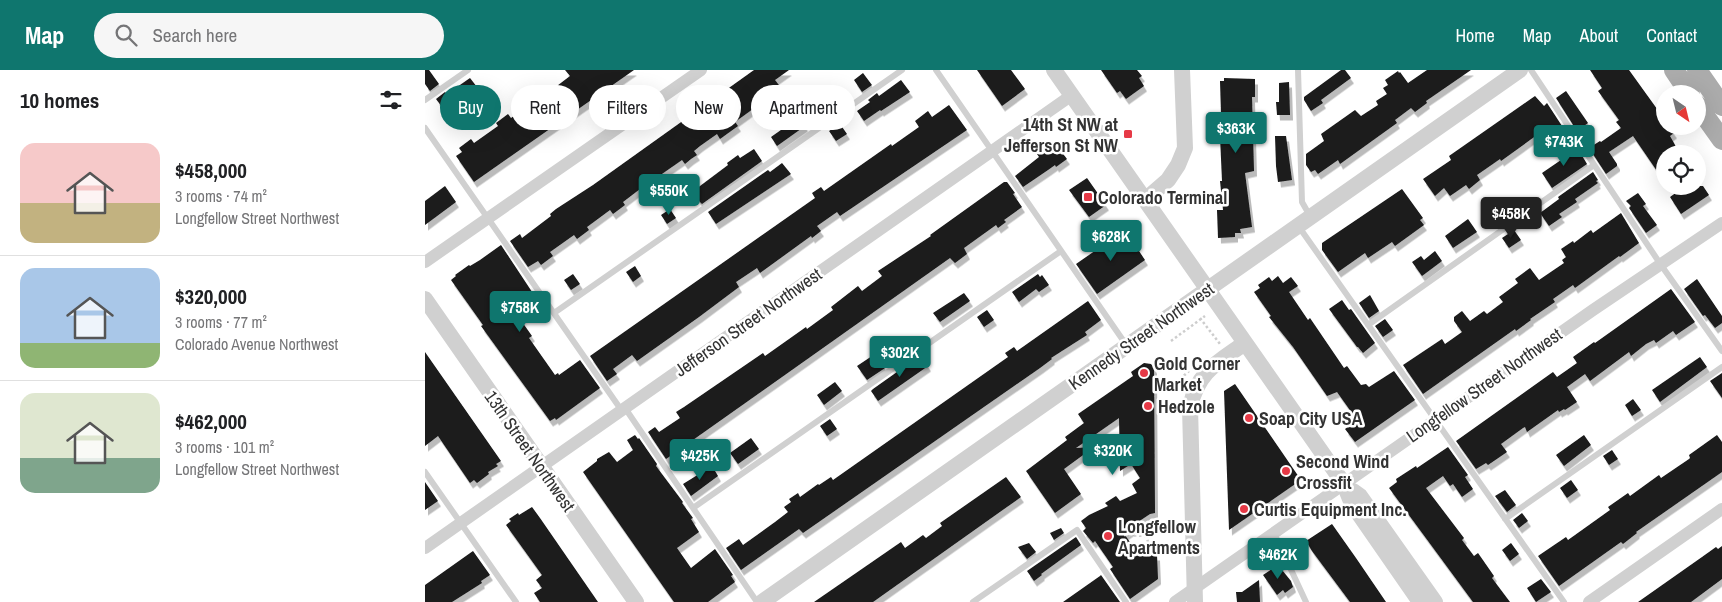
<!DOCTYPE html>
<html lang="en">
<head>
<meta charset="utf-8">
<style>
	body { margin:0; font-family:"Archivo Narrow",sans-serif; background:#f6f6f6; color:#202124; height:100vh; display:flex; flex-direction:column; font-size:19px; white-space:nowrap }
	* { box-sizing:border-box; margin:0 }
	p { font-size:16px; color:#757577 }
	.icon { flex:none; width:28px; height:28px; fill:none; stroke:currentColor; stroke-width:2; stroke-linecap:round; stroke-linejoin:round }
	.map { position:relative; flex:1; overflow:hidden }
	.panel { display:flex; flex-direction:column; background:#fff; width:425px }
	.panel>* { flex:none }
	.hud { position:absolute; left:15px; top:15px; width:475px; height:45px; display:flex; gap:10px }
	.needle { width:32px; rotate:145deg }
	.tools { position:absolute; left:1231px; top:15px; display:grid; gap:10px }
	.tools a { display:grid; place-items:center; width:50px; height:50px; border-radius:50%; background:#fff; box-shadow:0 5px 20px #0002; font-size:25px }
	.price { position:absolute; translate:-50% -42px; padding:0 11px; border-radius:5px; background:#0f766e; color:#fff; font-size:16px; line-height:32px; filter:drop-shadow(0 1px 2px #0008) }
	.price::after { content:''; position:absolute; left:50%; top:30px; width:15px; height:11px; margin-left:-8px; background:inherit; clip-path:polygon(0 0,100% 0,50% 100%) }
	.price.current { background:#222; color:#fff }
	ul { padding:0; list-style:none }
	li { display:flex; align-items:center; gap:15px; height:125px; padding:0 20px }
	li+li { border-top:1px solid #e0e0e0 }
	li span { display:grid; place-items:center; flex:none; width:140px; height:100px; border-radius:15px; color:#555 }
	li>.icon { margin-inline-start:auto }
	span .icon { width:60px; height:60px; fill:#fffc; stroke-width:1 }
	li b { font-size:21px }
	h2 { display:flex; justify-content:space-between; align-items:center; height:60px; padding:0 20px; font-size:21px }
	.chip { padding:0 18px; border-radius:22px; background:#fff; box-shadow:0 5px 20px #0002; font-size:18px; line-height:45px }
	.chip.current { background:#0f766e; color:#fff }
	header { display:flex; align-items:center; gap:30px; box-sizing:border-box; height:70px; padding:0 25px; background:#0f766e; color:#fff }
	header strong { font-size:24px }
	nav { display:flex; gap:28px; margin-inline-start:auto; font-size:18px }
	.search { width:350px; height:45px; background:#f6f6f6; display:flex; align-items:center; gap:12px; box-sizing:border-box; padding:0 18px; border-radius:28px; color:#757577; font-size:19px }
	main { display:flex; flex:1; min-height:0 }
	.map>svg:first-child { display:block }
	.building { fill:#1a1a1a; filter:url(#shadow) }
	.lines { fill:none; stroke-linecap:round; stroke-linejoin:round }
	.path { stroke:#cdcdcd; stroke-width:2.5; stroke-dasharray:2.5 2.5; stroke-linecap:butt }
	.service { stroke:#d0d0d0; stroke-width:6 }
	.minor { stroke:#d0d0d0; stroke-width:12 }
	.tertiary { stroke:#d0d0d0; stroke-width:16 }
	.primary { stroke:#ababab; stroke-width:20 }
	.poi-dot { fill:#e63946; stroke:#fff; stroke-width:2 }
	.labels { text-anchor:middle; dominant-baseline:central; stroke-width:5; stroke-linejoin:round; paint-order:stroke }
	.poi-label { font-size:18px; font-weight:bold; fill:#333; stroke:#fff; text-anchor:start }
	.street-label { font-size:18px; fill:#333; stroke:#fff }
</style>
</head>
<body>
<header>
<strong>Map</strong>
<div class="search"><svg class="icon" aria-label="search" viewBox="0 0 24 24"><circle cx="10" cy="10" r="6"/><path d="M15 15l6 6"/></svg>Search here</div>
<nav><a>Home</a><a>Map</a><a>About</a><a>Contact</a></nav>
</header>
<main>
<section class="panel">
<h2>10 homes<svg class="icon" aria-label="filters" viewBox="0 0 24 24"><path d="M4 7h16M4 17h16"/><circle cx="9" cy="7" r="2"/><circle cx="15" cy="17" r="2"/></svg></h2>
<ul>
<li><span style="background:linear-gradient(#f6c9c9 60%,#c2b280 0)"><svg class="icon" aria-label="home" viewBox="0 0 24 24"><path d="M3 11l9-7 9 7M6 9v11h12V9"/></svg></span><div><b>$458,000</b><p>3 rooms · 74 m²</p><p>Longfellow Street Northwest</p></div></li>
<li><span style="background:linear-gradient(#a9c7e8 75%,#8fb573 0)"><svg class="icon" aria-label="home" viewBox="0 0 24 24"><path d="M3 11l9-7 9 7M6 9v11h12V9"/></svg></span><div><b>$320,000</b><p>3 rooms · 77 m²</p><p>Colorado Avenue Northwest</p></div></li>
<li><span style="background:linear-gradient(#dfe7d0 65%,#7fa58c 0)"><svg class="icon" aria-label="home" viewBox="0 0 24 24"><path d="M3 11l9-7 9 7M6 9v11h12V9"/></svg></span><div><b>$462,000</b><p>3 rooms · 101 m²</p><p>Longfellow Street Northwest</p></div></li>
</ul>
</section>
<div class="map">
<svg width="1297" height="532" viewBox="0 0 1297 532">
	<defs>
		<filter id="shadow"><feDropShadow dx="3" dy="5.5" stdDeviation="0" flood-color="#0004"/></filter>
	</defs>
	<rect width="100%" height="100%" fill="#fff"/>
	<path class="building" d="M0 0H4L14 14 5 21 0 14Z
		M140 0H209L49 112 31 86 37 82 34 78 46 69 49 73 73 56 71 53 83 44 86 48 103 36 109 31 106 27 118 19 121 23 128 19 145 6Z
		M329 0H364L350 10 360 23 335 41 332 36 310 52 313 56 295 69 292 64 275 76 269 81 272 85 266 89 260 94 257 90 234 106 236 110 224 119 221 115 215 119 198 132 200 135 188 144 185 140 162 157 164 160 152 169 149 165 125 182 128 186 116 195 113 191 103 197 85 171 95 164 97 168 126 146 125 144 131 139 168 115Z
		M552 0H586L600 19 577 36Z
		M676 0H712L717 6 714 8 719 16 701 29 695 21 692 23Z
		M916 0H920L926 8 896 30 898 33 886 41 879 30V27Z
		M1002 0H1046L1001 31 1002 33 990 42 986 38 970 50 972 53 915 94 913 90 893 104 890 100 886 102 881 95V84L899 71 896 64 930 40 936 46 953 35 951 31 962 24 958 18 963 15 960 10 973 1 974 3 975 2 983 13Z
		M1165 0H1204L1240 50V56H1244L1249 63 1245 66 1255 84H1240V95L1232 101 1208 66 1184 82 1192 94V96L1181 104 1164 78 1175 71 1176 72 1196 58 1191 52 1194 50 1173 21 1177 18Z
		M438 3 447 15 437 22 429 10Z
		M45 8 52 17 20 41 11 29 20 22 22 24Z
		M799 8 830 9V27H827L829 101 820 103 827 157 815 159 816 163H810V167L793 168 792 140H798L795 111H797L794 44H796L795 11H799Z
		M476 10 485 22 456 41 455 40 439 51 432 41 445 32 443 30 452 23 454 26Z
		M864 12 865 45H852L851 32H854V13Z
		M1141 21 1163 53 1152 61 1131 28Z
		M1110 26 1119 36 1122 33 1137 56 1123 66 1120 62 1117 63 1116 62 1076 91 1075 89 1052 105 1055 110 1044 119 1041 115 1025 126 1019 118 1010 126 998 109 1026 90 1024 86Z
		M524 35 542 60 415 146 412 142 392 156 396 161 387 168 386 166 335 203 332 198 311 212 314 217 274 247 212 291 207 285 188 299 192 304 182 311 165 286 390 128 387 123 396 117 399 121 466 74 467 76 494 57 490 51 503 41 507 47Z
		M371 44 380 56 352 76 346 67 363 55 360 51Z
		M415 54 422 64 411 71 404 61Z
		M850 66H861L867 110 853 112 851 96Z
		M625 70 627 74 629 72 642 89 631 97 630 95 623 100 598 117 590 106 614 87 612 84 615 82 613 79Z
		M1144 76 1152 87 1156 84 1162 94 1127 118 1117 103 1136 90 1133 85Z
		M329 79 337 91 277 134 275 132 267 122 303 95 302 93 313 85 315 88Z
		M357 93 366 104 291 154 283 142 343 100 345 102Z
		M1168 102 1173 110 1171 111 1173 113 1150 129 1152 132 1134 144 1137 147 1124 156 1115 143 1134 129 1133 127Z
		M662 108 681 135 664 147 644 120Z
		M579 112H582L590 123 588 124 597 137 579 150 581 152 573 158 571 155 539 178 542 184 530 193 525 188 241 389 223 362 230 357 234 362 255 348 251 342 259 337 338 283 340 286 381 257 382 259 408 240 406 237 433 216 437 221 457 206 453 201 506 166 505 165Z
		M20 116 31 132 0 155V131Z
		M1248 116H1278L1284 125 1256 144 1245 127 1252 122Z
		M977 119 998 148 995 150 999 155 970 176 967 172 943 188 940 183 913 202 897 180V173Z
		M1213 123 1221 134 1218 136 1232 155 1221 163 1204 138 1206 136 1201 131Z
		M245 139 251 148 242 154 236 145Z
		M1196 143 1214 173 1195 187 1194 186 1150 218 1148 215 1128 229 1130 232 1105 249 1106 250 1091 261 1090 259 998 324 978 295 1017 269 1020 274 1037 262 1029 251V247L1037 241 1045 251 1059 241 1062 244 1078 232 1074 227 1093 213 1090 209 1105 198 1114 210 1139 193 1137 190 1141 187 1136 179 1148 171 1149 173 1166 160 1168 163Z
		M1043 149 1052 162 1028 178 1020 166Z
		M700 160 720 190 672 224 651 194Z
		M1089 160 1096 170 1084 178 1077 168Z
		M76 175 115 234 95 249 107 266 104 268 130 305 133 303 134 305 155 290 175 318 131 350 130 348 125 351 56 256 58 255 26 210 31 206 30 205 44 195 45 196 55 190Z
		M1010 181 1017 191 997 206 987 192 996 186 999 190Z
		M210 196 216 206 208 212 201 202Z
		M148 204 155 214 146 220 139 210Z
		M613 204 615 207 617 205 624 215 614 222 611 219 594 232 587 222Z
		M853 206 858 213 866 207 873 216 864 222 883 250 885 248 919 298 922 296 936 315 941 314 944 317 969 301 990 330 930 372 920 359 932 350 912 322 902 326 868 277 844 247 846 246 829 222 835 218 833 215 844 207 847 211Z
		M1272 209 1297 246V253L1290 258 1280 245 1278 246 1259 219Z
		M1246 219 1270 252 1251 265 1248 261 1231 273 1229 270 1221 274 1206 286 1204 282 1165 311 1160 304 1142 317 1152 332 1140 340 1139 339 1134 342 1133 340 1102 362 1100 357 1098 358 1076 374 1082 382 1063 395 1061 393 1051 399 1031 371 1128 302 1132 307 1152 293 1148 287 1169 272 1170 273Z
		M539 223 545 231 515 252 508 243Z
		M945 225 954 241 944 248 934 233Z
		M917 230 924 240 926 239 950 273 938 283 933 277H932L904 239Z
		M663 231 676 250 660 262 662 265 626 288 627 289 615 298 378 463 374 459 316 500 301 478 314 469 318 475 350 452 363 442 359 437 366 432 364 429 373 423 375 427 393 414 394 415 406 407 408 410 583 287 580 283 589 277 592 281Z
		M562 240 569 250 559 257 552 247Z
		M960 249 968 260 958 267 950 256Z
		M0 282 76 391 71 394 73 396 63 402 64 404 52 413 49 410 45 413 13 366 0 376Z
		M450 284 460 298 442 310 432 296Z
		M496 285 503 296 453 331 446 321 448 319Z
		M1275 287 1282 297 1235 332 1227 320Z
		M719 293 726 294 729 298 730 443 725 444 713 452 715 454 700 465 714 485H732L733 509 705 529 685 499 688 497 670 471 668 473 658 461 661 458 656 451 664 445 683 436 680 433 691 426 695 431 712 423 707 414 715 408 706 394 695 401 694 348 651 378 669 377 639 399 656 424 630 443 601 401 642 370 640 367 659 353 653 344 708 306 706 302Z
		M1297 303V328L1285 311Z
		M410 312 417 321 399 335 392 325Z
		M810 314 876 410 804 460 799 321Z
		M1208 329 1216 340 1207 346 1200 335Z
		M405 349 412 359 402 366 395 356Z
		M210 365 213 369 214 368 232 394 231 396 258 432 257 433 268 448 266 449 274 462 252 478 266 498 290 479 308 505 306 506 310 512 283 532H249L158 402 172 391V389L184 382 192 392 208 380 202 370Z
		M1159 365 1166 375 1139 396 1131 385Z
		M1292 365 1297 372V402L1211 462 1212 463 1198 474 1196 472 1134 516 1113 486 1141 467 1143 470 1185 440 1183 437 1203 423 1205 426 1234 405 1236 408 1264 389 1265 388 1264 385Z
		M326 368 334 379 313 394 305 383Z
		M1023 377 1043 405 1040 407 1048 419 1037 427 1028 414 1025 416 1018 406 1001 418 1039 468 1037 470 1049 486 1053 483 1069 506 1067 508 1085 532H1048L964 418 972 412 971 409 991 396 992 398Z
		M1187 380 1193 389 1184 395 1178 386Z
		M287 396 293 406 266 426 258 414Z
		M581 407 596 427 448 532H389L476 472 480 478 498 465 501 468 517 456 515 453Z
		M1146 410 1153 420 1142 428 1135 418Z
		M0 412 13 431 0 440Z
		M1080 420 1091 435 1082 442 1070 426Z
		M107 437 115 448 173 532H115L109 523 117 518 111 510 117 505 81 455 86 451 84 449 93 443 94 445Z
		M1097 443 1103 451 1094 458 1088 450Z
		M907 454 931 488 961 532H925L887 481 881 471Z
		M636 458 639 463 629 470 625 463Z
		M651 467 656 475 616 504 617 505 609 511 602 501Z
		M604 473 611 482 602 489 593 477Z
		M1086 473 1094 484 1085 491 1077 480Z
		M1297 476V509L1266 532H1213L1277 487 1291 477 1293 479Z
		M48 481 65 505 56 511 57 513 27 532H0V515Z
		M853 495 866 511 868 517 860 523 858 520 852 525 838 505Z
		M676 505 695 532H638L675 506Z
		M1116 509 1126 522 1111 532 1102 518Z
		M834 510 835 532H812L811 522H817Z"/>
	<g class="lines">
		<path class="path" d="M775 248 795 274
			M746 271 780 246
			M744 319 764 301
			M749 455 726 456 720 461 723 472 730 475 750 474
			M699 465 720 466"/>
		<path class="service" d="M511 0 702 276
			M873 0 877 132 885 146
			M1106 0 1236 195 1297 281
			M0 30 43 0
			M0 58 197 341
			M874 157 1139 532
			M129 243 477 0
			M943 255 1169 95
			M200 338 332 532
			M0 402 91 532
			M268 438 636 181
			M1080 449 1297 297
			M849 463 881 532
			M548 532 652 460 701 532"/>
		<path class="minor" d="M0 192 276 0
			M0 478 647 25
			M750 532 1168 240 1297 153
			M1164 532 1297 439"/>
		<path class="tertiary" d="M629 0 919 414 927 434 995 532
			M720 130 743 110 753 95 760 78 757 0
			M0 229 211 532
			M928 421 935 426 1010 532
			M337 532 1095 0
			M770 532 765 337C773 301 792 293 820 273"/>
		<path class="primary" d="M1249 0 1265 24
			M1272 0 1297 36
			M1272 35 1297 70"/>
	</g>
	<g class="poi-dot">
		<rect x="698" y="59" width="10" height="10" rx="2.5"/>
		<rect x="658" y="122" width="10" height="10" rx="2.5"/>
		<circle cx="719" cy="303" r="5"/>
		<circle cx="723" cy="336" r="5"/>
		<circle cx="824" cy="348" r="5"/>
		<circle cx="861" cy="401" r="5"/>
		<circle cx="819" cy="439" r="5"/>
		<circle cx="683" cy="466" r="5"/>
	</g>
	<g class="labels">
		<g class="poi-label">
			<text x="693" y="54" text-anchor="end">14th St NW at<tspan x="693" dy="21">Jefferson St NW</tspan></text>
			<text x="673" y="127">Colorado Terminal</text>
			<text x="729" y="293">Gold Corner<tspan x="729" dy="21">Market</tspan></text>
			<text x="733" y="336">Hedzole</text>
			<text x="834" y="348">Soap City USA</text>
			<text x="871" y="391">Second Wind<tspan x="871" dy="21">Crossfit</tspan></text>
			<text x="829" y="439">Curtis Equipment Inc.</text>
			<text x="693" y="456">Longfellow<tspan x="693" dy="21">Apartments</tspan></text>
		</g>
		<g class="street-label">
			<text transform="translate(323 252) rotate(-35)">Jefferson Street Northwest</text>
			<text transform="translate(716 266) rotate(-35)">Kennedy Street Northwest</text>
			<text transform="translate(1059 315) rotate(-35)">Longfellow Street Northwest</text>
			<text transform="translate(105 381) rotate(55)">13th Street Northwest</text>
		</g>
	</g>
</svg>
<div class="tools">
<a><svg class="needle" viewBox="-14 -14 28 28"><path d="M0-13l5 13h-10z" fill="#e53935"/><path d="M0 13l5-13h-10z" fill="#757577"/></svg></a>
<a><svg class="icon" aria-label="locate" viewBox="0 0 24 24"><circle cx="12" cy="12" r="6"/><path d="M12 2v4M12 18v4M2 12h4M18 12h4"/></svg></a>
</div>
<b class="price" style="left:811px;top:84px">$363K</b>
<b class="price" style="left:1139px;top:97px">$743K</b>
<b class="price" style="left:244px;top:146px">$550K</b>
<b class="price current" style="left:1086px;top:169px">$458K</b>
<b class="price" style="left:686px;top:192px">$628K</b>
<b class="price" style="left:95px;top:263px">$758K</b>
<b class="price" style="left:475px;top:308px">$302K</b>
<b class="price" style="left:688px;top:406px">$320K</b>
<b class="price" style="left:275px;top:411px">$425K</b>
<b class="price" style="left:853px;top:510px">$462K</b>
<div class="hud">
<a class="chip current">Buy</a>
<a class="chip">Rent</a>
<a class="chip">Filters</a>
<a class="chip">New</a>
<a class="chip">Apartment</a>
</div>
</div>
</main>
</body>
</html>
